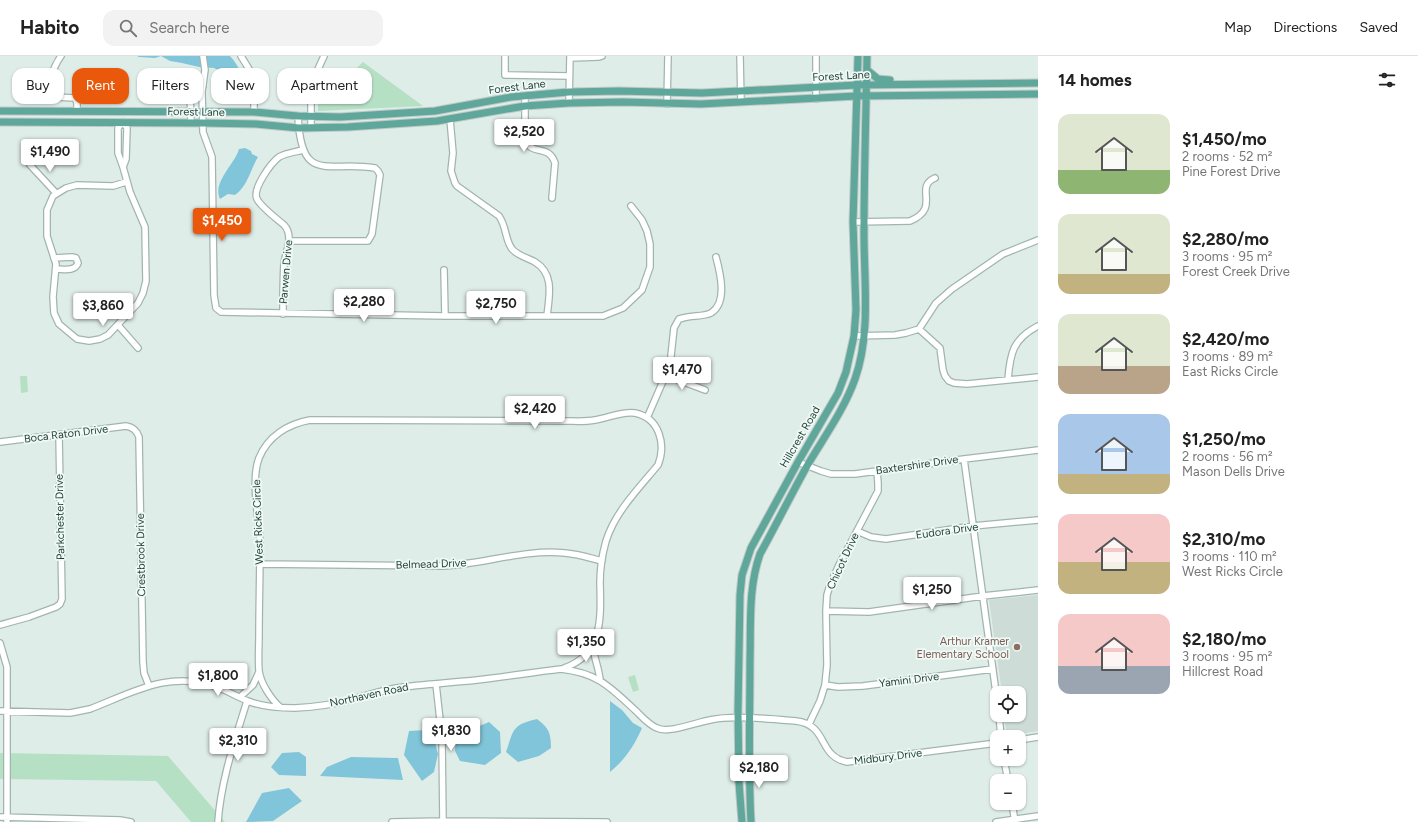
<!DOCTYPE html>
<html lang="en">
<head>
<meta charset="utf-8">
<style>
	body { margin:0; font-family:Figtree,sans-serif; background:#f2f2f2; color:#222; height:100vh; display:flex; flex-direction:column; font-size:15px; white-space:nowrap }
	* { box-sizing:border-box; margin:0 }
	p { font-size:13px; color:#767676 }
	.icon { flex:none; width:22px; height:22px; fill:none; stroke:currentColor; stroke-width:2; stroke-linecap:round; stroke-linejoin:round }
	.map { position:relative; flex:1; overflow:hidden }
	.side { display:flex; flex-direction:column; background:#fff; width:380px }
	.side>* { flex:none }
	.hud { position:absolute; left:12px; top:12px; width:380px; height:36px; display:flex; gap:8px }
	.buttons { position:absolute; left:990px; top:630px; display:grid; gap:8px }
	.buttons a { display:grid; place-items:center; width:36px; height:36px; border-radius:8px; background:#fff; box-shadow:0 1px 3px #0004; font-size:20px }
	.price { position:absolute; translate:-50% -34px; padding:0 9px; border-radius:4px; background:#fff; color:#222; font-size:13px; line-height:26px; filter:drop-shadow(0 1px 2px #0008) }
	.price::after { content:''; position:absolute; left:50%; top:24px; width:12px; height:9px; margin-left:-6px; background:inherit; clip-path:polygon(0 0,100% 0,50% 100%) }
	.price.selected { background:#ea580c; color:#fff }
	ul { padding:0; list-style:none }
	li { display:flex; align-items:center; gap:12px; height:100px; padding:0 20px }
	li span { display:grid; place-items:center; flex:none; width:112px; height:80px; border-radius:12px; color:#555 }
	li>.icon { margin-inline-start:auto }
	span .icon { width:48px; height:48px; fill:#fffc; stroke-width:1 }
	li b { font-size:17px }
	h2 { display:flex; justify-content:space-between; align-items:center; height:48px; padding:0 20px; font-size:17px }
	.tag { padding:0 14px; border-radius:12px; background:#fff; box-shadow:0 1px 3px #0004; font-size:14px; line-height:36px }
	.tag.selected { background:#ea580c; color:#fff }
	header { display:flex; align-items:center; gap:24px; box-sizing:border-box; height:56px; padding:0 20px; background:#fff; border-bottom:1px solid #e0e0e0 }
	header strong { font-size:19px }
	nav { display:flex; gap:22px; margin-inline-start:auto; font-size:14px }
	.search { width:280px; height:36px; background:#f2f2f2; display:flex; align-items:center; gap:10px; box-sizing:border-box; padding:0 14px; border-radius:12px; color:#767676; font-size:15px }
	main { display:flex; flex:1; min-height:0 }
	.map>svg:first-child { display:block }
	.built { fill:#cddcd7 }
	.green { fill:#b5e0c4 }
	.water { fill:#80c5d9 }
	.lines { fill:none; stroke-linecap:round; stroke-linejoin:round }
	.minor-casing { stroke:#a1b5b0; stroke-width:8 }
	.major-casing { stroke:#c0c9c7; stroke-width:9 }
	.minor { stroke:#fff; stroke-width:5.5 }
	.major { stroke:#5ea79a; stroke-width:7 }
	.education-dot { fill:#8d6e63; stroke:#f0f9f5; stroke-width:1.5 }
	.labels { text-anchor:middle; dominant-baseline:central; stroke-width:3.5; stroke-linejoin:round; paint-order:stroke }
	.street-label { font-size:11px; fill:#1e3f38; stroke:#f0f9f5 }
	.education-label { font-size:11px; fill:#785e54; stroke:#f0f9f5; text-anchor:end }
</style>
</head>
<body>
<header>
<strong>Habito</strong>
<div class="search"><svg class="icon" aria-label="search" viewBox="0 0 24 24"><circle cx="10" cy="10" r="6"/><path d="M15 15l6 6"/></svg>Search here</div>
<nav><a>Map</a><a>Directions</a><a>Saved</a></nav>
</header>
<main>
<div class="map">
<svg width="1038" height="766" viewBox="0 0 1038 766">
	<rect width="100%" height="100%" fill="#dfede8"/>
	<path class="built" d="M1038 539V675L1007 680 1004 659H1019V637H1002L989 544Z"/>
	<path class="green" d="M363 6 423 50 318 55V41L331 37Z
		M20 320H27L28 336 21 337Z
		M635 619 639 634 633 636 628 621Z
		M0 697 168 700 225 766H191L156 725 0 723Z"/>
	<path class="water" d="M137 0H230C238 8 242 20 246 30L224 29 217 24 218 14 214 12 199 11 182 7 170 5 161 0 155 2 139 1Z
		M245 92 251 95 252 98 258 101C250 114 248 130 235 139L228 138 220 143C212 126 235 108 239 93Z
		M610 645 622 654 633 667 642 672C634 690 625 704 610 716Z
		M537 663C549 672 551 677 551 692L539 700 518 706 506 696C514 673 512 669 537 663Z
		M489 666 500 676 501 697 485 709 460 705 455 695 456 682H464L470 674Z
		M426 674 434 682 438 698 434 716 422 725 404 699 409 675Z
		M299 696 306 701V720L279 719 271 711 282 697Z
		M351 701 398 702 403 724 320 720 327 711Z
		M289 732 302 745 273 765 246 766 262 737Z"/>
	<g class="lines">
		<g class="minor-casing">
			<path id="minor" d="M61 0C54 10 45 30 54 41L75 42 77 47V55
				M203 0 205 14 202 36 203 76 212 101 214 239 216 252 221 256 445 260H603L623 252 642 234 650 211V188L647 175 642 164 631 150
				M241 0 252 18 254 23V56
				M505 0V19L569 20
				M740 0 741 46
				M816 0V43
				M570 2 599 1 602 0
				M525 40V84C533 101 548 87 555 107L552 142
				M569 47 570 0
				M667 48 668 0
				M450 63 453 97 451 115 455 127 457 130 499 160C507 171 505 186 513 194 519 200 528 202 535 206 555 218 549 241 547 260
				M191 67 190 36 192 33 203 30
				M311 72V34L314 22 324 0
				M30 109 56 137
				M123 111 126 103 127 72 123 66 118 72V97L123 111 130 136 145 171 146 225 143 237 138 247 108 279 100 283 89 285 77 283 59 268 54 257 53 241 56 208 47 180V154L53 140 66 132 77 129 113 130 126 126
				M853 166 910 165C942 152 913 131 935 122
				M289 185H368L372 178 380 119 378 115 375 112C328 104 301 130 298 60
				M54 202 72 201 76 202 78 207C75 216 63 213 56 213
				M444 214 445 260
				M283 258C283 241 283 224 284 208 285 199 289 191 289 183 289 177 288 173 284 169 277 163 261 151 257 143 252 133 271 107 279 101 286 97 295 96 303 94
				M118 269 138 292
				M919 273 940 292 943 314 945 320 949 325 954 327 967 328 1038 321
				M854 280 895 279 906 277 919 273 936 247 952 233 1003 198 1038 184
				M665 319 705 334
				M1008 324C1010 297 1013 283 1038 270
				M647 362 670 309 674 272 679 263 683 262C692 259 703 261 711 257 728 247 720 216 716 201
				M0 386 126 370C133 371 137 375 139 381L143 606 144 617 149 630
				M964 403 997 644
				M798 406 821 415 831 418H855L964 403 1038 394
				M857 475 871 481 886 483 973 470 1038 464
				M260 508 443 510C484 508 524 493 565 497 578 498 590 502 602 505
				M826 555 869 556 983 540 1038 534
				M0 569 29 561 56 551 60 548 62 543 59 379
				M0 587 7 611V766
				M593 590C594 603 599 612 600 624
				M436 628 442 682 443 766
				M825 629 838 631 863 630 993 613
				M240 641 253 629 259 616
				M280 651C271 643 261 628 259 615 258 603 259 590 259 578 259 549 260 519 260 490 260 464 250 426 259 402 268 380 288 368 310 364L564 365C574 365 585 366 595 364 608 362 622 355 635 357 660 362 666 389 658 409 639 432 615 456 606 485 602 499 600 513 600 527 601 562 603 599 564 612
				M0 655 70 657 90 653C134 636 169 614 217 631 228 635 237 641 248 645 262 651 280 652 295 652 313 651 332 649 349 644 365 640 380 635 396 632 423 628 450 627 477 624 505 621 533 616 561 613 598 617 610 631 636 655 642 661 649 669 657 672 669 678 697 666 710 664 733 659 772 663 796 665 829 669 817 700 847 706L997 687
				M999 659 1001 681
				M809 668 820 645 825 629 827 609 826 555 827 539 830 529 840 507 878 435V427L877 415
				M1019 684 1038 681
				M1004 703 1008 725
				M1012 747 1015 766
				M0 761 120 764 131 766
				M218 766C221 724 235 684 247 645
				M392 766 443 765 607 766
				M996 766 1038 760"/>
		</g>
		<g class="major-casing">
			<path id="major" d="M867 14 878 23 890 24
				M0 55 254 56 298 60 340 61 435 55 511 41 569 36 619 35 702 37 857 29 1038 27
				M0 66 203 67 256 68 299 72 348 71 437 65 525 50 569 47 623 46 701 48 857 40 1038 38
				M742 766 739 727 738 655 740 539 742 519 751 492 798 406 838 337 846 316 854 280 856 254 853 166 858 0
				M751 766C748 712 750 658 750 604 751 569 748 532 760 498 776 469 791 439 807 410 824 381 844 354 855 323 871 278 864 225 864 178 864 119 866 59 867 0"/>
		</g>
		<use href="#minor" class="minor"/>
		<use href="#major" class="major"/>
	</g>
	<circle class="education-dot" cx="1017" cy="591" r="4"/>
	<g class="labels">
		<g class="street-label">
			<text transform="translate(841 20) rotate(-3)">Forest Lane</text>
			<text transform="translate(517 31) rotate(-7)">Forest Lane</text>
			<text transform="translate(196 56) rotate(1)">Forest Lane</text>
			<text transform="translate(286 216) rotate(-85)">Parwen Drive</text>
			<text transform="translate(66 378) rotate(-7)">Boca Raton Drive</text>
			<text transform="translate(800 381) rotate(-60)">Hillcrest Road</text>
			<text transform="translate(917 409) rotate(-8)">Baxtershire Drive</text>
			<text transform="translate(60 461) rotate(-91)">Parkchester Drive</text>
			<text transform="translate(258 466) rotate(-92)">West Ricks Circle</text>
			<text transform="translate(947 475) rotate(-8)">Eudora Drive</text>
			<text transform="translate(141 499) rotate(-91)">Crestbrook Drive</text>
			<text transform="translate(843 505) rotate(-65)">Chicot Drive</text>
			<text transform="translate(431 508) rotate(-2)">Belmead Drive</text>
			<text transform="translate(909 624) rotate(-7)">Yamini Drive</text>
			<text transform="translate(369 639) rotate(-12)">Northaven Road</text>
			<text transform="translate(888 701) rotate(-7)">Midbury Drive</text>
		</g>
		<g class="education-label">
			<text x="1009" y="585">Arthur Kramer<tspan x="1009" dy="13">Elementary School</tspan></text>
		</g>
	</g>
</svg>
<div class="buttons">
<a><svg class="icon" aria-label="locate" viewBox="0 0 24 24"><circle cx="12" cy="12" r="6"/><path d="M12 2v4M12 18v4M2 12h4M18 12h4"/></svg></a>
<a>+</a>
<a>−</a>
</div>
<b class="price" style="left:524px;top:97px">$2,520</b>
<b class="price" style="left:50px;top:117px">$1,490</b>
<b class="price selected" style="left:222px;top:186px">$1,450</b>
<b class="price" style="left:364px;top:267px">$2,280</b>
<b class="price" style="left:496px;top:269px">$2,750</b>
<b class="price" style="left:103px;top:271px">$3,860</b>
<b class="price" style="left:682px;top:335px">$1,470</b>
<b class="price" style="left:535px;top:374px">$2,420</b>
<b class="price" style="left:932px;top:555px">$1,250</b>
<b class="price" style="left:586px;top:607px">$1,350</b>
<b class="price" style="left:218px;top:641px">$1,800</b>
<b class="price" style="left:451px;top:696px">$1,830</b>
<b class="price" style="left:238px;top:706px">$2,310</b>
<b class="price" style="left:759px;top:733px">$2,180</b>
<div class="hud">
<a class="tag">Buy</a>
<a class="tag selected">Rent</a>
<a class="tag">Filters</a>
<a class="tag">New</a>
<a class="tag">Apartment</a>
</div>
</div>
<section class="side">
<h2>14 homes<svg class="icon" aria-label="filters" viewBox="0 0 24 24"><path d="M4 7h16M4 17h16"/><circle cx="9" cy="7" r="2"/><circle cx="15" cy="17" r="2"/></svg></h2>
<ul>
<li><span style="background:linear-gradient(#dfe7d0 70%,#8fb573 0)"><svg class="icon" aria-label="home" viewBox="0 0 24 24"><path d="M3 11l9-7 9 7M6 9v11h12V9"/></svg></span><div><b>$1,450/mo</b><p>2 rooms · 52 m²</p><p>Pine Forest Drive</p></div></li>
<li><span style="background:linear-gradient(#dfe7d0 75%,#c2b280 0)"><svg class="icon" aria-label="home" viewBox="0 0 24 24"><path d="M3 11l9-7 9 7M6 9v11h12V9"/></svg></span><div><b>$2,280/mo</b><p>3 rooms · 95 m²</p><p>Forest Creek Drive</p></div></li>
<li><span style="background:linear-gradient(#dfe7d0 65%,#b9a48a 0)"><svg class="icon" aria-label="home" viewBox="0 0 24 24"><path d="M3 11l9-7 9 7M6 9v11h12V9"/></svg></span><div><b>$2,420/mo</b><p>3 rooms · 89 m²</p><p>East Ricks Circle</p></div></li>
<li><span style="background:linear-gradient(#a9c7e8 75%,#c2b280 0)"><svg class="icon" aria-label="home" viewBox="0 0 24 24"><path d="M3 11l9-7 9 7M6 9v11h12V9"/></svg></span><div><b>$1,250/mo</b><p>2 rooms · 56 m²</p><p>Mason Dells Drive</p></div></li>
<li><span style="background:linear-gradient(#f6c9c9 60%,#c2b280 0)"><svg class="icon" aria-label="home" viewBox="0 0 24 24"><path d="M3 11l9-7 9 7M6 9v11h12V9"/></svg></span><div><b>$2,310/mo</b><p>3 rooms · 110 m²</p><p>West Ricks Circle</p></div></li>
<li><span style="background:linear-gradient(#f6c9c9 65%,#9aa5b1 0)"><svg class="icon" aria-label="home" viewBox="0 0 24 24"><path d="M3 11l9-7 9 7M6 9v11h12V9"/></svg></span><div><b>$2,180/mo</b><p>3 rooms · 95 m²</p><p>Hillcrest Road</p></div></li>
</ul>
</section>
</main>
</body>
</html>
